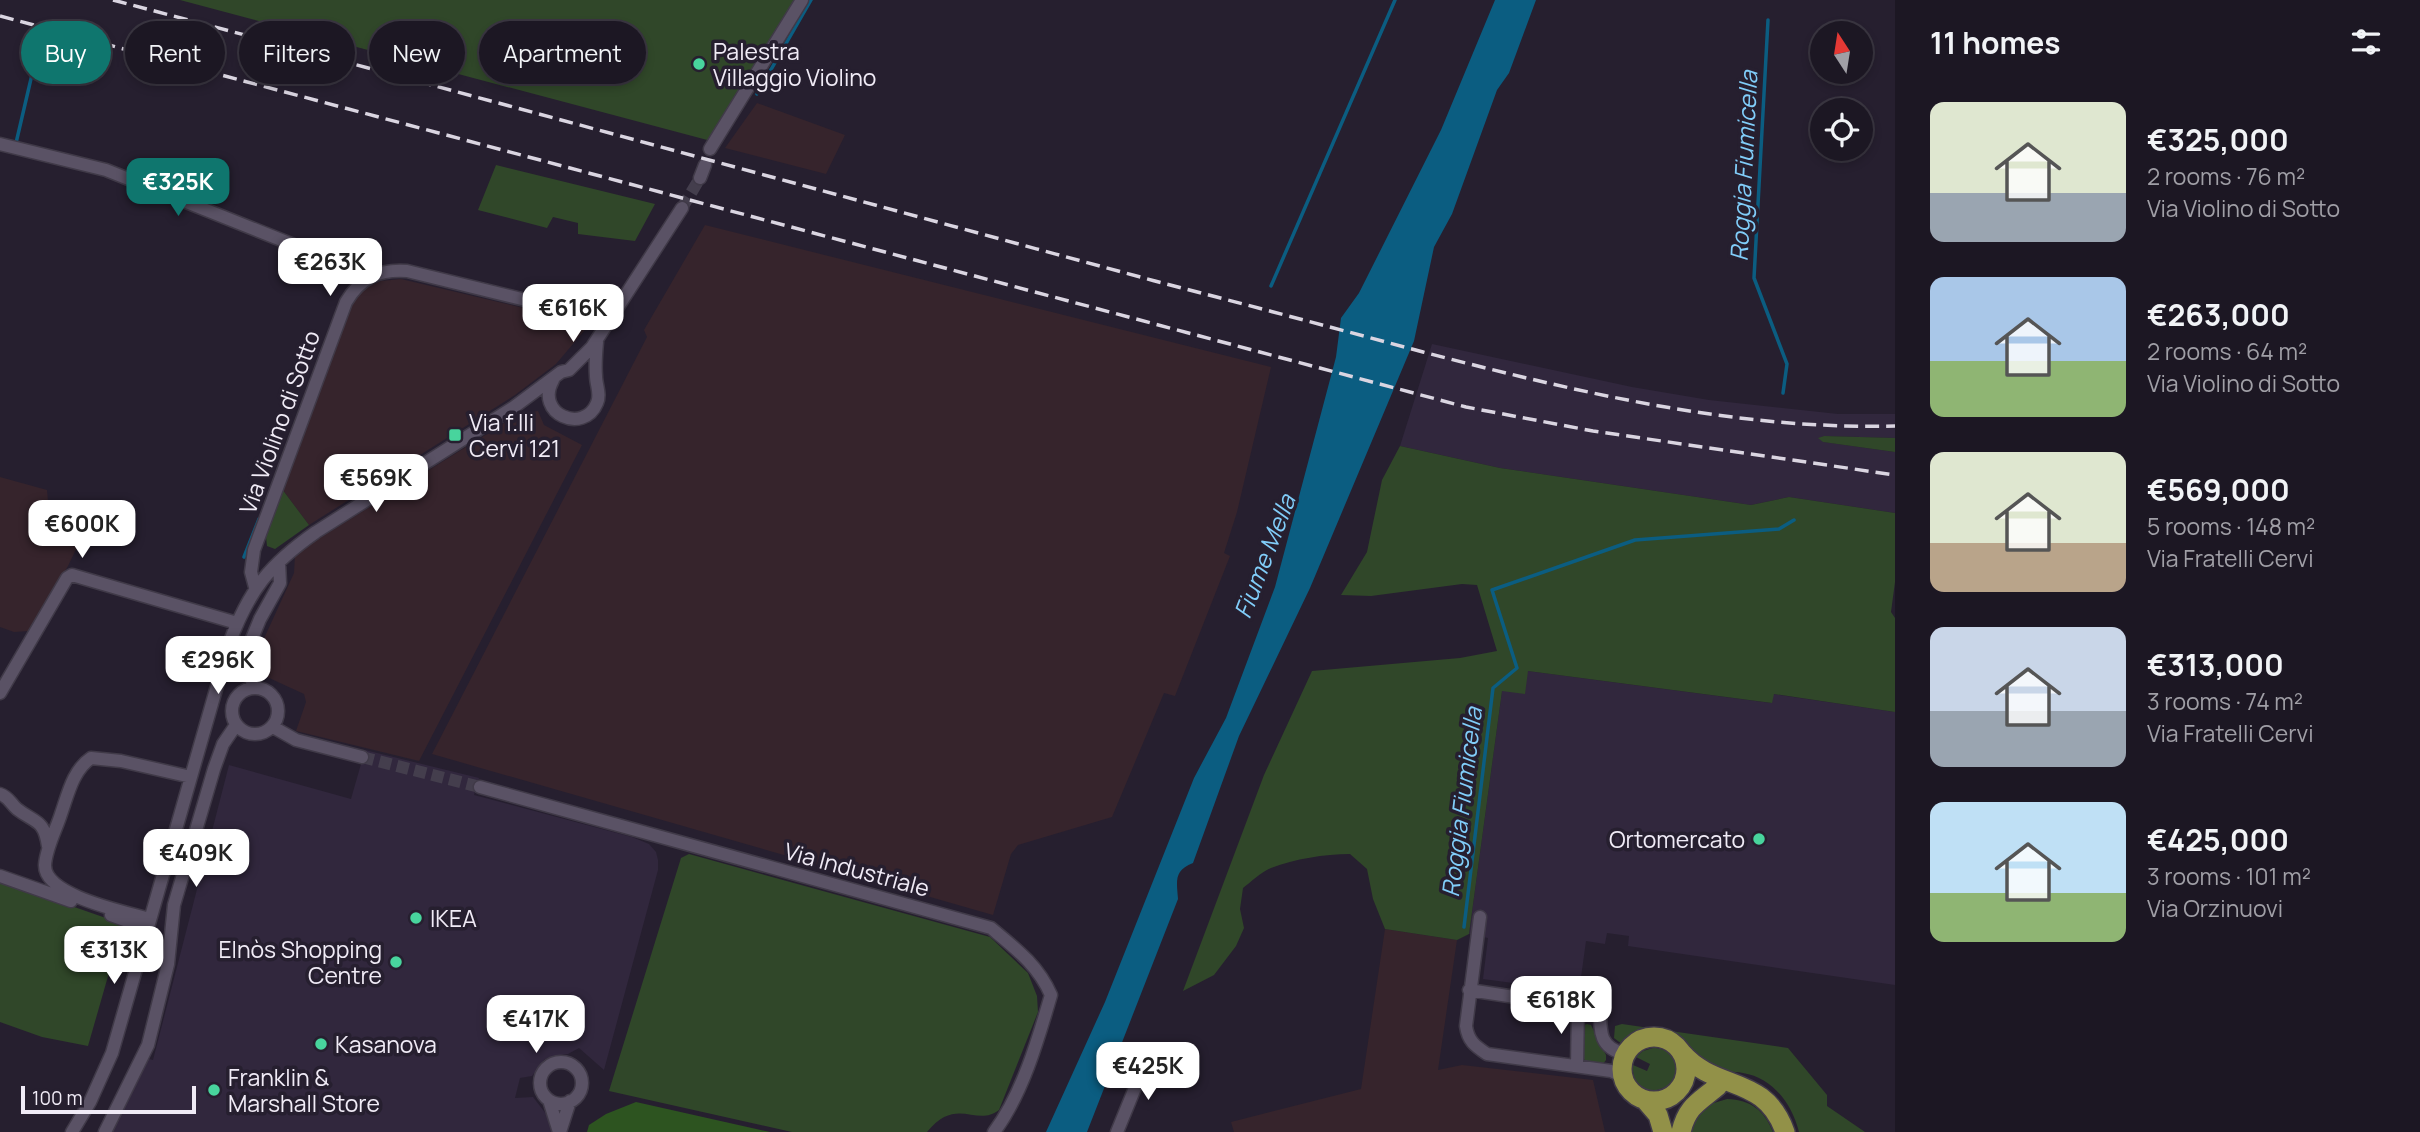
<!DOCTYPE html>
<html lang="en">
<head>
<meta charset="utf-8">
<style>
	body { margin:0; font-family:Manrope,sans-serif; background:#292430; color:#f1f3f6; height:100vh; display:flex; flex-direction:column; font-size:26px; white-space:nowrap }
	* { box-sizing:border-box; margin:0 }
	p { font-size:23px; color:#a09fa6 }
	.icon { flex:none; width:38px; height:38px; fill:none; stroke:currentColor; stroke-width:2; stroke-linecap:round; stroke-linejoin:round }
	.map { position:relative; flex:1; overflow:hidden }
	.drawer { display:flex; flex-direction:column; background:#1c1723; width:525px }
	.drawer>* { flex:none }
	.guide { position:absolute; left:21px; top:21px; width:665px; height:63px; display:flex; gap:14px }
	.needle { width:46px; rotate:348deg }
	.buttons { position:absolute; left:1810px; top:21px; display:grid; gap:14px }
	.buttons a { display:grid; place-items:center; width:63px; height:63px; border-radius:50%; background:#1c1723; box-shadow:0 4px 10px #0003,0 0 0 2px #3a3641; font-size:35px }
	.scale { position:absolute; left:21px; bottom:18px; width:175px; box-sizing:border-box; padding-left:7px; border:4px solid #f0ebf6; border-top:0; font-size:19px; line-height:24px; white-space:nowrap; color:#f0ebf6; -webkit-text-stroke:5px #261f2f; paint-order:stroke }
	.price { position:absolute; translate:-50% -60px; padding:0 16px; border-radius:14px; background:#fff; color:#222; font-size:23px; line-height:46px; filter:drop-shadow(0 2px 4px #0008) }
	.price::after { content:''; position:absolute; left:50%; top:42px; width:21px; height:16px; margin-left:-10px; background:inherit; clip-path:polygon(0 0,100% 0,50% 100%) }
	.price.on { background:#0f766e; color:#fff }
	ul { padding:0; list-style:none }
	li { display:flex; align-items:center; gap:21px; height:175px; padding:0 35px }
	li span { display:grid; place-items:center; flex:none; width:196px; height:140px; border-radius:14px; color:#555 }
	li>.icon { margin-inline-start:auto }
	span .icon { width:84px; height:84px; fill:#fffc; stroke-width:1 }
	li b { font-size:30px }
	h2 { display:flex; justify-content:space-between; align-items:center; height:84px; padding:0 35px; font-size:30px }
	.pill { padding:0 24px; border-radius:32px; background:#1c1723; box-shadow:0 4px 10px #0003,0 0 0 2px #3a3641; font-size:24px; line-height:63px }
	.pill.on { background:#0f766e; color:#fff }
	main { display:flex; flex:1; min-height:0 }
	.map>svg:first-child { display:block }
	.built { fill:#31273d }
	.industrial { fill:#36242c }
	.green { fill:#304729 }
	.forest { fill:#2d5420 }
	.water { fill:#0b5d81 }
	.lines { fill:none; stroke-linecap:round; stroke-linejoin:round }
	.stream { stroke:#0b5d81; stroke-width:3.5 }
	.street-tunnel { stroke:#443e4d; stroke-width:12; stroke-dasharray:12 6; stroke-linecap:butt }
	.street-casing { stroke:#403a48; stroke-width:15 }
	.primary-casing { stroke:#403a48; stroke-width:22 }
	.street { stroke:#5a5265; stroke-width:12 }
	.primary { stroke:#929148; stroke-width:19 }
	.rail { stroke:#dad5e1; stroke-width:3.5; stroke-dasharray:14 7; stroke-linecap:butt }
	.poi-dot { fill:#48d49d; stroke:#261f2f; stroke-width:2.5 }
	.labels { text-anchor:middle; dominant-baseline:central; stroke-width:7; stroke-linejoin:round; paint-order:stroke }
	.poi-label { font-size:23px; fill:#f0ebf6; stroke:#261f2f; text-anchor:start }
	.street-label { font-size:23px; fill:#f0ebf6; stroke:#261f2f }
	.water-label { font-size:24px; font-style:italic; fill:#81cdf9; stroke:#261f2f }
</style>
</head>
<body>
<main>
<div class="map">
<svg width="1895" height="1132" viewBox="0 0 1895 1132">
	<rect width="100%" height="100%" fill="#261f2f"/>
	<path class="built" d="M1432 344 1632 387 1709 400 1838 414H1895V438L1824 436 1819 438 1824 442 1895 452V513L1789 497 1751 505 1500 468 1400 446Z
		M1528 671 1771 703 1773 694 1895 712V985L1628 946 1629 936 1607 933 1605 944 1586 941 1579 992 1483 979 1488 938 1469 934 1502 691Z
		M365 750 479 778 474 795 632 837 649 844 656 852 658 860V870L604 1070 579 1048 568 1054 552 1056 544 1060 532 1076 520 1078 515 1098 533 1097 550 1119 552 1132H97L135 1055 153 1060 229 765 351 799Z"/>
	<path class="industrial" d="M757 103 845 135 826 174 725 148Z
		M705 225 1271 367 1237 512 1224 553 1230 556 1175 696 1164 693 1112 817 1018 845 1011 854 993 915 432 754 647 337 644 330Z
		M401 279 579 321 584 324V331L556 364 515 395 309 525 282 489 344 315 360 292 367 287 381 281Z
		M538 411 544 425 582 445 419 761 296 731 306 702 304 694 267 677 258 657 261 645 294 573 295 555 315 541 519 414Z
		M0 477 47 490 48 501 93 514 68 566 29 631 14 632 0 627Z
		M1385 929 1457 940 1438 1070 1462 1065 1593 1080 1605 1132H1234L1231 1122 1361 1089Z"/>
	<path class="green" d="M180 0H797L711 141Z
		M496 165 655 204 635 241 578 234V223L553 217 547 228 478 210Z
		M1824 436 1895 438V452L1823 442 1818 438Z
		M1400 446 1500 468 1751 505 1789 497 1895 513V582L1891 612 1895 618V712L1774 694 1772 703 1528 671 1525 694 1502 691 1469 934 1457 940 1385 929 1373 899 1367 869 1350 854C1324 854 1295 859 1271 868 1261 872 1251 882 1243 888L1240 909 1244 928 1236 946 1214 975 1183 991 1264 775 1312 671 1460 658 1497 651 1477 585 1462 584 1371 596 1341 595 1367 552 1382 480Z
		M282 489 309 525 275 549 267 546 266 537Z
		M689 854 990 937 1028 973 1037 996 1038 1012 999 1110C976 1128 957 1095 927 1132H792L609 1091 681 858Z
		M0 881 123 924 88 1046 42 1037 0 1022Z
		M1587 1024 1591 1025 1606 1055V1060L1603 1064H1590L1580 1056 1584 1025Z
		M1622 1024 1788 1048 1827 1095V1106L1865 1132H1799C1792 1104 1773 1078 1743 1073 1733 1071 1719 1072 1711 1067 1694 1056 1679 1035 1657 1033 1642 1031 1634 1041 1622 1044L1614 1038 1615 1026Z
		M1653 1048C1661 1048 1667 1050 1672 1057 1693 1089 1630 1109 1633 1065L1647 1071 1650 1064 1636 1057 1643 1051Z
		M1727 1099C1751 1100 1764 1110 1773 1132H1687L1704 1106Z"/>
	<path class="forest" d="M636 1102 770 1132H587L589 1125 606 1114Z"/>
	<path class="water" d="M1495 0H1536L1509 73 1497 90 1452 214 1434 247 1414 341 1310 588 1239 736 1193 863C1173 871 1177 882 1178 899L1087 1132H1046L1105 1002 1194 778 1226 718 1275 587 1336 357 1341 318 1359 293 1441 130Z"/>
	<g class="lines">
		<path class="stream" d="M1768 20 1754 278 1787 364 1783 393
			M757 94 811 0
			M16 143 37 53
			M1271 286 1395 0
			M244 557 259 519
			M1464 927 1493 688 1517 668 1492 590 1635 540 1779 529 1794 520"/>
		<path class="street-tunnel" d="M682 208 700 178
			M362 757 480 787"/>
		<g class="street-casing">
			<path id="street" d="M0 144 106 170 354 269 367 278
				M710 149 802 0
				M700 178 705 165
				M553 380C534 414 584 435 597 403 601 394 596 385 596 376 595 365 596 353 597 342
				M255 587 251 572 254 550 346 302C360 278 379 269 407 271L583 314 605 327
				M232 711a23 23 0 1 1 46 0a23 23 0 1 1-46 0Z
				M253 688 249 663 251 641 260 619 280 583 279 562
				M0 693 67 578 72 575 237 623
				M273 727 296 740 362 757
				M480 787 991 928C1015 948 1038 965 1051 995 1038 1040 1022 1095 994 1132
				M0 794C9 797 10 803 17 809 35 823 44 819 48 846
				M0 876 71 901
				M111 915 147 928
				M1480 917 1466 1026C1468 1041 1475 1046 1487 1054L1611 1071 1622 1076
				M150 919C126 912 44 896 45 865 46 848 56 830 61 814 68 794 73 770 91 758L121 761 191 777
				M1469 990 1600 1010C1600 1033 1600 1048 1625 1054
				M540 1083a21 21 0 1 1 42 0a21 21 0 1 1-42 0Z
				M1577 1066 1578 1007
				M549 1100 559 1132
				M72 1132 90 1102 112 1053 229 644C249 590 269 565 316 532L514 407 561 372 569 370 592 347 682 208
				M105 1132 148 1045 168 964 174 905 214 769 223 744 236 725
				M560 1132 570 1101
				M1117 1132 1146 1061"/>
		</g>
		<g class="primary-casing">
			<path id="primary" d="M1622 1069a32 32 0 1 1 64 0a32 32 0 1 1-64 0Z
				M1682 1053C1716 1092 1765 1074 1785 1132
				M1646 1101 1658 1115 1663 1132
				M1681 1132C1687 1106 1699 1102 1718 1086"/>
		</g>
		<use href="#street" class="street"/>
		<use href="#primary" class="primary"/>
		<path class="rail" d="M113 0C461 92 808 187 1155 281 1244 304 1334 328 1423 352 1577 392 1735 430 1895 426
			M0 16 1466 407 1593 431 1895 475"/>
	</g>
	<g class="poi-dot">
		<circle cx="699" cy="64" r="7"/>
		<rect x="448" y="428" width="14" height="14" rx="3.5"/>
		<circle cx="1759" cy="839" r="7"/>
		<circle cx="416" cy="918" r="7"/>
		<circle cx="396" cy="962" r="7"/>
		<circle cx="321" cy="1044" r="7"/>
		<circle cx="214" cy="1090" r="7"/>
	</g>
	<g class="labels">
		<g class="poi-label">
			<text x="713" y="51">Palestra<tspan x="713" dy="26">Villaggio Violino</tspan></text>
			<text x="469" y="422">Via f.lli<tspan x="469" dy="26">Cervi 121</tspan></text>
			<text x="1745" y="839" text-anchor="end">Ortomercato</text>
			<text x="430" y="918">IKEA</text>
			<text x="382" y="949" text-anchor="end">Elnòs Shopping<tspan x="382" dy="26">Centre</tspan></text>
			<text x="335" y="1044">Kasanova</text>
			<text x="228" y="1077">Franklin &amp;<tspan x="228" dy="26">Marshall Store</tspan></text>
		</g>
		<g class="street-label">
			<text transform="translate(279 422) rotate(-70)">Via Violino di Sotto</text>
			<text transform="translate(857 869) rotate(15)">Via Industriale</text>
		</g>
		<g class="water-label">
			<text transform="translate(1743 166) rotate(-87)">Roggia Fiumicella</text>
			<text transform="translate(1264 556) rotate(-69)">Fiume Mella</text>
			<text transform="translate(1461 802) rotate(-83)">Roggia Fiumicella</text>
		</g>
	</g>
</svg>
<div class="buttons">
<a><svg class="needle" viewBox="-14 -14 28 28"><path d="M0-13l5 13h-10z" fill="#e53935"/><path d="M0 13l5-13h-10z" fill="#a09fa6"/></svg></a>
<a><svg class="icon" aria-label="locate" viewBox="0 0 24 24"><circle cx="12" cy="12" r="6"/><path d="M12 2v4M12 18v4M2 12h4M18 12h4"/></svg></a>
</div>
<div class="scale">100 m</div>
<b class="price on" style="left:178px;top:218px">€325K</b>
<b class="price" style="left:330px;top:298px">€263K</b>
<b class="price" style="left:573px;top:344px">€616K</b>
<b class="price" style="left:376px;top:514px">€569K</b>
<b class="price" style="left:82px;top:560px">€600K</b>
<b class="price" style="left:218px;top:696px">€296K</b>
<b class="price" style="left:196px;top:889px">€409K</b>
<b class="price" style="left:114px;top:986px">€313K</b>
<b class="price" style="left:1561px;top:1036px">€618K</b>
<b class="price" style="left:536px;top:1055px">€417K</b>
<b class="price" style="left:1148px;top:1102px">€425K</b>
<div class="guide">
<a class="pill on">Buy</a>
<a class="pill">Rent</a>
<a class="pill">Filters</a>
<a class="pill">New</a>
<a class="pill">Apartment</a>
</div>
</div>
<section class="drawer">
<h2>11 homes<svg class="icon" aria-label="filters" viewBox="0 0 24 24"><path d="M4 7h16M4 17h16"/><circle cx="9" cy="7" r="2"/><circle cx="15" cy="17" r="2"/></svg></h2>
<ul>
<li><span style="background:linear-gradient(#dfe7d0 65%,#9aa5b1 0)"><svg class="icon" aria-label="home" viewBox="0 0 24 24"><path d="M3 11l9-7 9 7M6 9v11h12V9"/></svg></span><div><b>€325,000</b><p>2 rooms · 76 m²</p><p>Via Violino di Sotto</p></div></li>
<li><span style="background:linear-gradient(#a9c7e8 60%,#8fb573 0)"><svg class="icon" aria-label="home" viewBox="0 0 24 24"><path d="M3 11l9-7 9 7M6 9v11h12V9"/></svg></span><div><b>€263,000</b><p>2 rooms · 64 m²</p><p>Via Violino di Sotto</p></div></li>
<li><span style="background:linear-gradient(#dfe7d0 65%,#b9a48a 0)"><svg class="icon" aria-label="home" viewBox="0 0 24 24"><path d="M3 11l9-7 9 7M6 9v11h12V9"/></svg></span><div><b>€569,000</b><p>5 rooms · 148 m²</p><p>Via Fratelli Cervi</p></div></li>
<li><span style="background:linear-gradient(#c9d6e8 60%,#9aa5b1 0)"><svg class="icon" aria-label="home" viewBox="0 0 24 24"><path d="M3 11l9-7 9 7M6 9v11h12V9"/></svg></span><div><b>€313,000</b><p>3 rooms · 74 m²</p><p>Via Fratelli Cervi</p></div></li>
<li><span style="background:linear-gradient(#bfe0f5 65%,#8fb573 0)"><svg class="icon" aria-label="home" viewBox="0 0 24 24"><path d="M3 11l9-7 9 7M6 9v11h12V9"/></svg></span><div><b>€425,000</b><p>3 rooms · 101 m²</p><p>Via Orzinuovi</p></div></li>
</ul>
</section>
</main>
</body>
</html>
